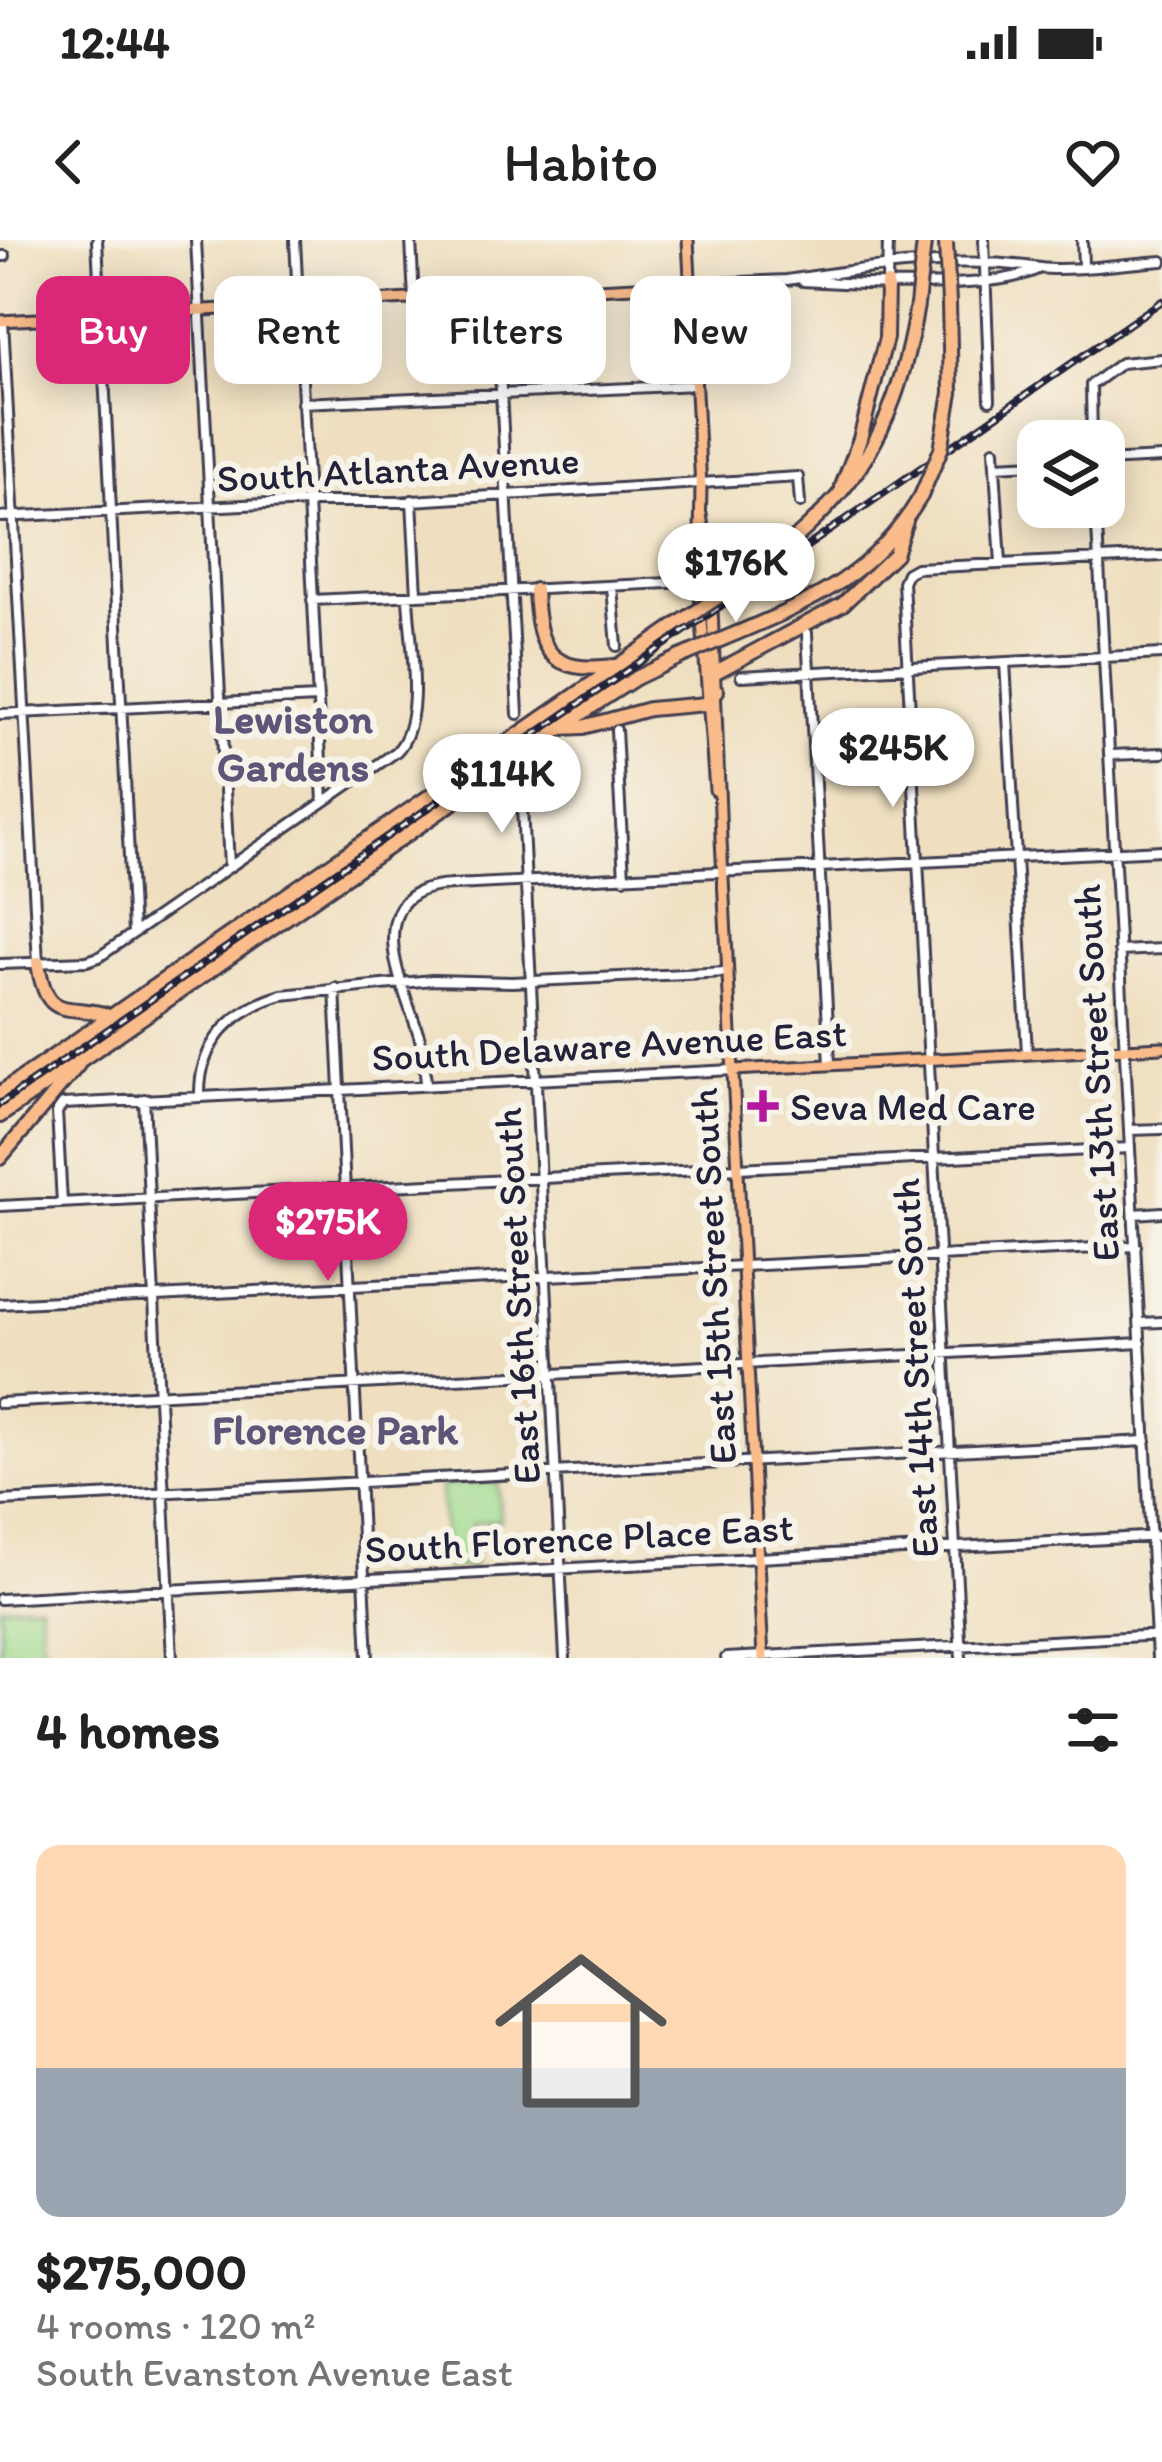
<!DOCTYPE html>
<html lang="en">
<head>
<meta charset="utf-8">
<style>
	body { margin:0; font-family:Itim,sans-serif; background:#f6f6f6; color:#222; height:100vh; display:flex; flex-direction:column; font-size:45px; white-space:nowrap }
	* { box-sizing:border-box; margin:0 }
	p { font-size:39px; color:#767676 }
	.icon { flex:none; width:66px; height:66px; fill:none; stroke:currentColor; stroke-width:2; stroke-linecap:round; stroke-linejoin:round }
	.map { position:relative; height:1418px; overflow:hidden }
	.side { display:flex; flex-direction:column; background:#fff; flex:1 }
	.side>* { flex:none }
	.top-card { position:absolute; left:36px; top:36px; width:1092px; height:108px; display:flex; gap:24px }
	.fabs { position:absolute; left:1017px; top:180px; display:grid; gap:24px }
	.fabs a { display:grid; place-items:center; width:108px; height:108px; border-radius:24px; background:#fff; box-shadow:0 6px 30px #0003; font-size:60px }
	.price { position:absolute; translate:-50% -102px; padding:0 27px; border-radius:42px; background:#fff; color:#222; font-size:39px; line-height:78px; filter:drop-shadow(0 3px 6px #0008) }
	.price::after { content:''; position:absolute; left:50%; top:72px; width:36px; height:27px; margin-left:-18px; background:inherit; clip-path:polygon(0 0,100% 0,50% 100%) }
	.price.selected { background:#db2777; color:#fff }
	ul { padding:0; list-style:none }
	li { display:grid; align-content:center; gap:24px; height:636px; padding:0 36px }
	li+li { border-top:3px solid #e0e0e0 }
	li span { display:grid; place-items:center; height:372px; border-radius:24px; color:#555 }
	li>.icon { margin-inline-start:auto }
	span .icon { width:216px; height:216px; fill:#fffc; stroke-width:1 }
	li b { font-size:51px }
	h2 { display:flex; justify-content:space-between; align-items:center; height:144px; padding:0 36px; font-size:51px }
	.pill { padding:0 42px; border-radius:24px; background:#fff; box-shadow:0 6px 30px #0003; font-size:42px; line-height:108px }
	.pill.selected { background:#db2777; color:#fff }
	.status { display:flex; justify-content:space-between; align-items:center; height:84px; padding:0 60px; background:#fff; direction:ltr }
	.status svg { height:33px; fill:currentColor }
	header { display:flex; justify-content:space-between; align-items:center; height:156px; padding:0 36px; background:#fff; font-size:54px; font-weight:600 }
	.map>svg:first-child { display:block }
	.green { fill:#a0db8f; stroke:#617e65; stroke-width:3 }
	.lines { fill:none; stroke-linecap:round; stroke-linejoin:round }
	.minor-casing { stroke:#413e4f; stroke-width:14 }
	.major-casing { stroke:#413e4f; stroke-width:15 }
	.highway-casing { stroke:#413e4f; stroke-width:18 }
	.minor { stroke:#fff; stroke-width:8 }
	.major { stroke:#fabc8b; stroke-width:9 }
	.highway { stroke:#fabc8b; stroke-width:12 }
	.rail-casing { stroke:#22223b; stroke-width:8 }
	.rail { stroke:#f7f3e8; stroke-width:3; stroke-dasharray:9; stroke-linecap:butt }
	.highway-bridge-casing { stroke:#413e4f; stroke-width:18; stroke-linecap:butt }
	.highway-bridge { stroke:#fabc8b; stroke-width:12 }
	.poi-dot { fill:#b5179e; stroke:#f7f3e8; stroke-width:4.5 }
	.labels { text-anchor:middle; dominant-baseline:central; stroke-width:12; stroke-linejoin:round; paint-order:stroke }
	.street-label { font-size:39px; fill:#22223b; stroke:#f7f3e8 }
	.poi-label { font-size:39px; fill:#22223b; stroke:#f7f3e8; text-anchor:start }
	.neighbourhood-label { font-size:42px; font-weight:bold; fill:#5e5578; stroke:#f7f3e8 }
</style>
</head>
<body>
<div class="status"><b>12:44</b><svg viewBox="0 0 49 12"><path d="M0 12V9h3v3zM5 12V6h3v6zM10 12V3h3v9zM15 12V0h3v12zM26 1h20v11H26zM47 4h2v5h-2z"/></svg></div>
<header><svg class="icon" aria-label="back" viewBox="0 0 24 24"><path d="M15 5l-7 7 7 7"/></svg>Habito<svg class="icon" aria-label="heart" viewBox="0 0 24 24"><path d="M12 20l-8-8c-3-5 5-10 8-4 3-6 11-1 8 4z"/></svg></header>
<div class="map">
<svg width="1162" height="1418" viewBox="0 0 1162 1418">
	<rect width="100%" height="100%" fill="#f7f3e8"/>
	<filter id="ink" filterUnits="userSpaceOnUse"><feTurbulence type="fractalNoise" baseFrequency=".00833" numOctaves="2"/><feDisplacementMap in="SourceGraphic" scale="24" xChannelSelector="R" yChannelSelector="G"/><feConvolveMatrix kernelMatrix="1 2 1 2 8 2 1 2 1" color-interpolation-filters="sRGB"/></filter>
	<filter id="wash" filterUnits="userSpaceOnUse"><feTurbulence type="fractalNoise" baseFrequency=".004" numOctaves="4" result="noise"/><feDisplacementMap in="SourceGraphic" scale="48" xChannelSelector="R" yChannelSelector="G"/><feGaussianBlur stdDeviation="2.7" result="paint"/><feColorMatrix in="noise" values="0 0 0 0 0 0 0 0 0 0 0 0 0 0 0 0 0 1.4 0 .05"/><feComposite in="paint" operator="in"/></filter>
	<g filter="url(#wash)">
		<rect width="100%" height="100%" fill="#efdfc0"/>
		<path class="green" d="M498 1242 500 1280 472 1283 474 1327 445 1328 441 1245Z
			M40 1364 43 1418H0V1366Z"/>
	</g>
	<g filter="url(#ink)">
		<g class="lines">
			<g class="minor-casing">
				<path id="minor" d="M97 0 133 693
					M196 0 229 626
					M295 0 323 562
					M411 0 414 60
					M984 0 990 160
					M1082 0 1083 25
					M0 16H5
					M787 40C870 27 957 15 1040 28 1068 32 1130 23 1162 21
					M803 41C857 44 992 52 1038 29
					M690 44 788 40
					M887 44 888 0
					M496 56 518 474
					M3 81 38 723
					M302 163 696 145
					M1092 201 1091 145 1121 123 1162 119
					M994 210 1001 324
					M1104 221 1162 218
					M995 226 1038 224
					M412 260 417 355
					M1096 267 1157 1418
					M0 277 307 262H396L798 237 800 263
					M612 347 617 406
					M312 360 711 341
					M807 393 830 824
					M1005 422 1027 813
					M741 436 1162 414
					M0 474 317 458
					M616 490 624 638
					M1110 515 1162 513
					M521 547 565 1418
					M1119 711 1162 709
					M0 724 87 721 99 717 396 512C427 482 409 397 408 356
					M335 748 368 1418
					M426 845C425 830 424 814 420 799 410 763 371 688 410 657 427 644 454 645 474 644L1162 610
					M200 856C199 803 231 770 282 755L432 740 512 742 728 732
					M144 859 172 1418
					M1129 890 1162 889
					M62 963 57 872 63 864 733 830
					M0 966 1130 908
					M1134 974 1162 972
					M0 1064 1136 1006
					M1140 1083 1162 1082
					M0 1163 1141 1103
					M0 1261 1146 1201
					M0 1359 1162 1296
					M726 1418 1162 1395
					M961 1418 903 342 907 333 916 328 1162 316"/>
			</g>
			<g class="major-casing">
				<path id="major" d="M688 0 701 247 699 342 715 550
					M0 81 690 44
					M701 274 711 341 721 599 763 1418
					M733 830 1162 807"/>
			</g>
			<g class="highway-casing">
				<path id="highway" d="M949 63 951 153
					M842 246 860 199 886 98 887 44
					M736 345C848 263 894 205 917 65
					M535 350C538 411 549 434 615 426
					M737 393C818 359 875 333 921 256
					M716 432 843 364 895 314 906 281
					M562 488 583 487 649 469 706 464 717 451
					M38 723C47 784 66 762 111 776
					M0 853 684 380
					M0 876 600 461 636 438 680 417
					M0 918 78 825"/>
			</g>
			<use href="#minor" class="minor"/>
			<use href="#major" class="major"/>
			<use href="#highway" class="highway"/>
			<g class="rail-casing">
				<path id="rail" d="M0 864 1162 61"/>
			</g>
			<use href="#rail" class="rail"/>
			<g class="highway-bridge-casing">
				<path id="highway-bridge" d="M946 3 949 63
					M917 65 924 3
					M921 256 941 209 951 153
					M684 380 736 345
					M680 417 737 393"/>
			</g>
			<use href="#highway-bridge" class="highway-bridge"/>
		</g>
	</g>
	<path class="poi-dot" d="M757 848h12v12h12v12h-12v12h-12v-12h-12v-12h12z"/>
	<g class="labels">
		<g class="street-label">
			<text transform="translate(398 229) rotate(-3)">South Atlanta Avenue</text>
			<text transform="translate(609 805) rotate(-3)">South Delaware Avenue East</text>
			<text transform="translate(1096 833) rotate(-93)">East 13th Street South</text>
			<text transform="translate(713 1036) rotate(-93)">East 15th Street South</text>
			<text transform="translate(517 1056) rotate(-93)">East 16th Street South</text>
			<text transform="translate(915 1128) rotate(-93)">East 14th Street South</text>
			<text transform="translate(579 1298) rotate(-3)">South Florence Place East</text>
		</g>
		<g class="poi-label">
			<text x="790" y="866">Seva Med Care</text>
		</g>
		<g class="neighbourhood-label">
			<text x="293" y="478">Lewiston<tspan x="293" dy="48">Gardens</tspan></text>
			<text x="335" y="1189">Florence Park</text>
		</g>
	</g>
</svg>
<div class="fabs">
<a><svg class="icon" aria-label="layers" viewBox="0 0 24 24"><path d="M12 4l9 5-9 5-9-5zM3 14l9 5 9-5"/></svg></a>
</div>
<b class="price" style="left:736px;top:385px">$176K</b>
<b class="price" style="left:893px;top:570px">$245K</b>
<b class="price" style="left:502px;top:596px">$114K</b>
<b class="price selected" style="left:328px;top:1044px">$275K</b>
<div class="top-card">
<a class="pill selected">Buy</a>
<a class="pill">Rent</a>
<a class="pill">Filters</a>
<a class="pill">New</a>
</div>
</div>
<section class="side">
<h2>4 homes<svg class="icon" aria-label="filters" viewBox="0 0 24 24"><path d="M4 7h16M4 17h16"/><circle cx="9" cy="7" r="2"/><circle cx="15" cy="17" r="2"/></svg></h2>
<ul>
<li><span style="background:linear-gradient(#ffd9b3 60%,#9aa5b1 0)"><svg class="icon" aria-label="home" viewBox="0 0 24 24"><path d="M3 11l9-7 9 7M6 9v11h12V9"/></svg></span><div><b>$275,000</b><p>4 rooms · 120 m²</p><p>South Evanston Avenue East</p></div></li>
</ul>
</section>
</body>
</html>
